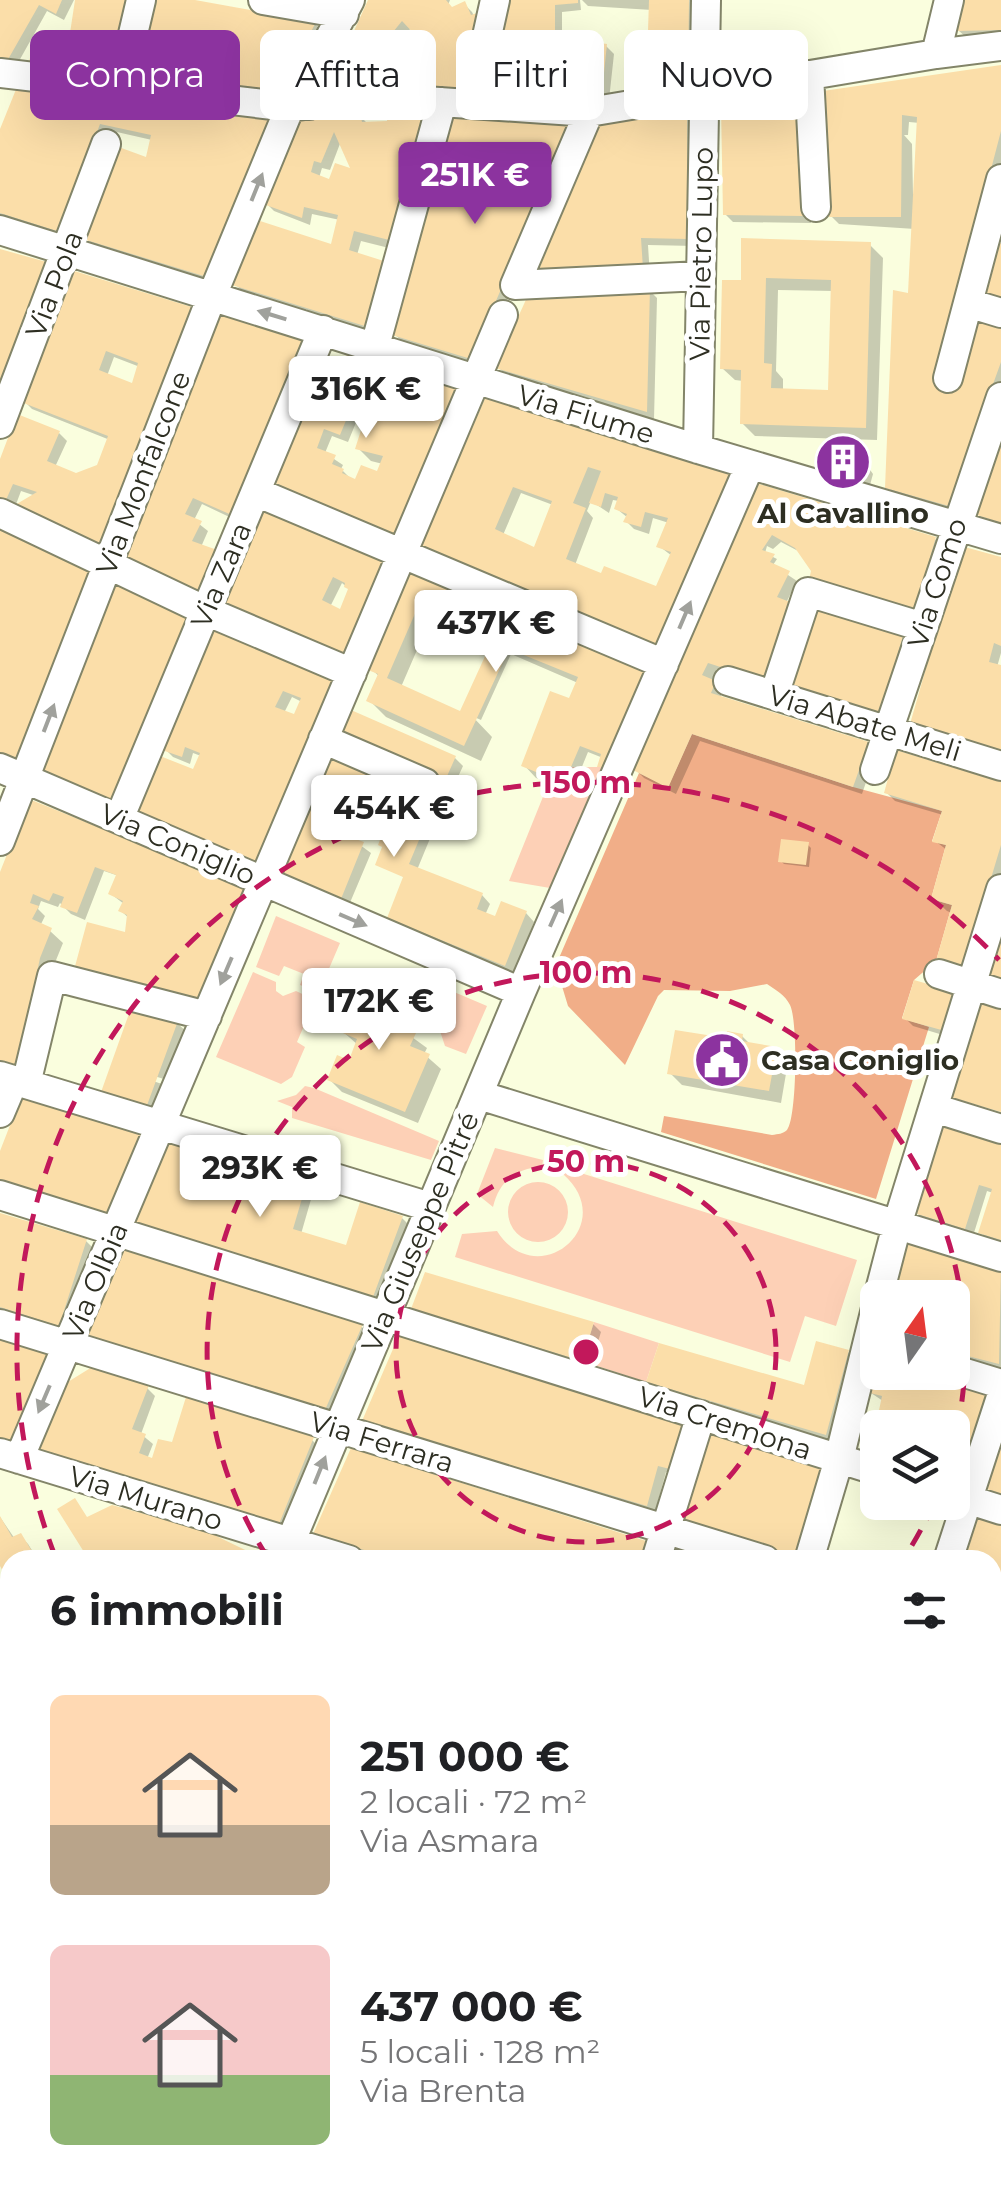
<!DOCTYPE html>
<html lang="it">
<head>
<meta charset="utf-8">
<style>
	body { margin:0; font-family:Montserrat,sans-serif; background:#f2f2f2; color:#202124; height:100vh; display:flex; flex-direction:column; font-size:38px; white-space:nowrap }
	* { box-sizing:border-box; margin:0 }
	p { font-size:32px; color:#757577 }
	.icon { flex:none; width:55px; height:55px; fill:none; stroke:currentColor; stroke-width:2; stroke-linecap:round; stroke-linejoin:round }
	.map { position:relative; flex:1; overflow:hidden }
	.sheet { position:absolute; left:0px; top:1550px; width:1002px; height:642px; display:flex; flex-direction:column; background:#fff; border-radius:30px 30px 0 0; box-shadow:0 10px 40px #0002 }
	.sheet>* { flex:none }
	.top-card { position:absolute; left:30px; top:30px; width:942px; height:90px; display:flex; gap:20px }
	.needle { width:65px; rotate:14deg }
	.buttons { position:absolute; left:860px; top:1280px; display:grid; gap:20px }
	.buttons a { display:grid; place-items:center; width:110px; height:110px; border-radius:15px; background:#fff; box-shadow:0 10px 40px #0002; font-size:50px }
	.price { position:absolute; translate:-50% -85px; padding:0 22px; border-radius:10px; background:#fff; color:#222; font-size:32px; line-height:65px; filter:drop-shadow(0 2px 5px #0008) }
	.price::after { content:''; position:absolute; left:50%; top:60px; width:30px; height:22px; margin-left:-15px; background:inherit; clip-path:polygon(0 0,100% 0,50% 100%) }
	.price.current { background:#8c339f; color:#fff }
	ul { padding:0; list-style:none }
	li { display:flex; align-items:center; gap:30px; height:250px; padding:0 50px }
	li span { display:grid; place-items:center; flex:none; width:280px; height:200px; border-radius:15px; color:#555 }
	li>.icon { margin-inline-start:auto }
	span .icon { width:120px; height:120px; fill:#fffc; stroke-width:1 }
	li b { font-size:42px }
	h2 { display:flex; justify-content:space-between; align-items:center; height:120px; padding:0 50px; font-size:42px }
	.tag { padding:0 35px; border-radius:15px; background:#fff; box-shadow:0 10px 40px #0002; font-size:35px; line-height:90px }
	.tag.current { background:#8c339f; color:#fff }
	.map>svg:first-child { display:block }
	.green { fill:#fdd0b6 }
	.forest { fill:#f1ae88 }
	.shadow { fill:#0003; fill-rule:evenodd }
	.building { fill:#fbdea9; fill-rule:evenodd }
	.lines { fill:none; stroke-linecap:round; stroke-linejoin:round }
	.street-casing { stroke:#838569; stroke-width:32 }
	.secondary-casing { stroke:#838569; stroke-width:45 }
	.street { stroke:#fff; stroke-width:28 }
	.secondary { stroke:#fff; stroke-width:40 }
	.oneway { fill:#a0a19c }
	.ring { fill:none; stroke:#c2185b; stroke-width:5; stroke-dasharray:18 12 }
	.labels { text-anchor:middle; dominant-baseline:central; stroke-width:10; stroke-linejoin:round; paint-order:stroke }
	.street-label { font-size:28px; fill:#2d2e22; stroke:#fff }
	.poi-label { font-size:28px; font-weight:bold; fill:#2d2e22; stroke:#fff }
	.centre { fill:#c2185b; stroke:#fff; stroke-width:5 }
	.ring-label { font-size:30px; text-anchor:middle; font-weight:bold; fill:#c2185b; stroke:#fff; stroke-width:10; stroke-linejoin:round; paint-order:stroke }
</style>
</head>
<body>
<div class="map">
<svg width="1001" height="2192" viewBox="0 0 1001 2192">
	<rect width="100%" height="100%" fill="#fafede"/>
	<path class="green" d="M555 767H603L550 888 509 881Z
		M276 916 340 943 319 992 300 985 304 974 284 966 279 976 256 967Z
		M253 972 276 982V991L283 996 296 991 315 1000 297 1042 305 1047 292 1077 281 1084 216 1057Z
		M447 989 487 1006 466 1054 445 1046 435 1016Z
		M305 1086 314 1088 439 1141 431 1160 292 1118V1107L277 1101 296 1095Z
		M495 1148 543 1160 542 1167C516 1168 499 1181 493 1207L477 1194Z
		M565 1168 857 1260 836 1326 805 1316 790 1362 455 1257 462 1234 497 1231C537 1294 621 1225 563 1174Z
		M508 1212a30 30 0 1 1 60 0a30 30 0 1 1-60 0Z
		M594 1322 659 1343 646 1382 582 1361Z
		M993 2034 1001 2037V2192H988L979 2183 992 2182Z"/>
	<path class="forest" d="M692 734 853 787 942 811 932 841 946 845 931 899 952 905 936 961 914 980 902 1018 929 1027 876 1199 661 1132 664 1116 772 1135C778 1134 783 1134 787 1130 797 1118 798 1020 790 1005 785 995 776 990 767 984L730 991 664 990 658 996 625 1065 568 1006 558 973 559 958 639 773 668 787Z"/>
	<path class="shadow" d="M0 0H74L64 20 47 11 14 70 0 69Z
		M159 0H180L315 24 323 32 297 104 154 84 141 72Z
		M370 0H450L448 5 452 10 464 4 472 12 474 16 450 90 392 83 440 58 411 28 380 66 351 55V60L377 69 370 68 353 88 334 81Z
		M505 0H580L581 10 562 12V46L586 49 606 46 614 54 608 109 493 97 485 89Z
		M582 0H696L694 100 652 10 588 6Z
		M966 0H1001V37L967 38 959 31Z
		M1001 68V169L944 389 959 395 1001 328V391L957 513 896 495 888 487 911 296 915 229 839 224 831 216 825 93ZM909 122 920 123 917 194H913L912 144 904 135H908Z
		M21 85 269 116 277 124 215 284 94 246 86 238 148 160 152 140 108 130 68 238 0 218V136Z
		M686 114 694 122 695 246 648 245 650 277 548 281Z
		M359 115 368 124 405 252 361 241 357 255 381 338 315 317 306 309V312L243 292 235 284 333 247 340 220 312 214 310 225 274 211 266 203 297 120ZM341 141 353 169 330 182 319 178 322 168 330 170Z
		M578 135 479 366 403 342 394 334Z
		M810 205 811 223 733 222 725 214Z
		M870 245 883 258 877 440 755 436 742 423 743 381 735 380 722 368 743 283ZM778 290 834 291 830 393 783 391V379L776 371Z
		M72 273 194 310 108 551 26 512 19 505 36 496 21 491 15 507 0 500V466L59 433 67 441 55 467 76 475 99 466 110 440 32 409 24 401ZM114 357 140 367 134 386 107 376Z
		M649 290 657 298 654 419 506 375 498 367Z
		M219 316 242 523 202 504 194 520 208 531 201 547 210 600 137 564 129 556Z
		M326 391H455L463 399 402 542 286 491 278 483ZM364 403 371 406 358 448 371 461 383 464 378 475 352 480 341 469 343 465 325 453 332 436 348 442Z
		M488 399 731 477 658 648 431 555ZM521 493 553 505 536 550 503 535ZM613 500 619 501 617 509 628 518 626 521 634 529 649 534 653 518 669 523 659 546 672 556 658 589 603 576 575 565 593 518 587 511 591 501 609 513Z
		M858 453 873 474 870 485 835 476 827 468Z
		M757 486 935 539 943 547 921 618 814 571 802 553 781 542 773 549 767 546 765 553 777 559 773 565 797 581 786 603 792 607 772 687 717 669 711 681 723 691 720 698 868 745 876 753 862 794 700 741 676 794 644 778 636 770Z
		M264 511 381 562 389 570 350 663 255 621ZM342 583 350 590 341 612 330 607Z
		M1001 560V653L997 667 1001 668V753L921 732Z
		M411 575 647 673 608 774 600 766 603 758 588 752 579 774H569L563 788 536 778 524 765 570 702 578 683 511 654 481 720 472 716 492 737 481 761 386 717 369 700 380 677 371 669ZM430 620 492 646 461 714 401 687Z
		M215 630 332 681 340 689 264 870 221 852 195 772 201 756 193 753 190 764 173 757 165 749ZM292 697 302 702 295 718 284 713Z
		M902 634 910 642 888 721 801 697Z
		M350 746 455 758 463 766 452 790Z
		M334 757 435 799 443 807 417 870 482 895 490 904 485 915 496 919 502 904 526 913 534 922 514 972 398 925 390 917 406 878 378 864 384 848 385 834 364 824 356 842 371 853 349 905 293 882 284 874Z
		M1001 785V897L952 913 947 911 934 899 947 850 935 841 943 815 895 801 887 793Z
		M30 802 244 889 257 902 127 935 130 919 121 911 124 904 111 894 119 876 104 871 85 920 71 914 60 903 58 907 41 901 38 909 45 916 40 926 50 931 63 943 52 970 29 1079 0 879Z
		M807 844 811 848 809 867 784 864 781 861Z
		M915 983 953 1038 913 1026 905 1018Z
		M379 1002 399 1003 412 1016 405 1032 427 1048 424 1054 441 1069 418 1123 342 1092 330 1080 350 1063 358 1045 341 1030Z
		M133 1011 177 1023 190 1035 170 1091 164 1089 154 1114 111 1102 103 1094ZM126 1067 170 1081 168 1086 126 1072Z
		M742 1036 751 1045 776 1050 788 1062 781 1103 682 1085 670 1073Z
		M140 1136 148 1144 115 1221 0 1182V1157Z
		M1001 1145V1244L989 1241 981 1232 993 1193 987 1191 973 1236 925 1221 917 1213Z
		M304 1187 312 1196 301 1234 348 1248 402 1218 410 1226 381 1304 142 1232Z
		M0 1216 86 1241 94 1249 67 1333 0 1310Z
		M1001 1270V1369L952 1356V1298Z
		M414 1309 593 1324 601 1332 590 1368 422 1317Z
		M362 1327 370 1335 333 1417 97 1342 89 1334Z
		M0 1342 46 1356 54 1364 19 1448 0 1442Z
		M848 1352 851 1356 834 1441 657 1390 649 1382 805 1388Z
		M878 1372 987 1394 995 1402 973 1483 952 1478V1428H878V1448L866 1437 880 1417 883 1401 868 1391Z
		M147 1388 155 1396 141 1434 153 1444 147 1459 154 1461 173 1445 312 1440 320 1448 287 1530 49 1456 41 1448Z
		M365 1421 683 1424 691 1433 678 1475 666 1472 655 1512 373 1429Z
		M822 1469 797 1560 693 1529Z
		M0 1517 15 1539 20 1536 28 1544 38 1560H10V1579L0 1563Z
		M316 1534 645 1543 658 1556 656 1560H382L324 1542Z
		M676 1552 701 1560H673Z
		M992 1772 1001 1775V1841L992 1869Z
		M0 2132 10 2156V2171L0 2174Z
		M451 2182H618L601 2192H453Z"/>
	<path class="building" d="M0 0H62L56 14 39 5 6 63H0Z
		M75 0H127L111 77 28 66 33 46 41 48 43 36 70 33Z
		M156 0H195L316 22 296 61 290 97 138 72Z
		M368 0H446L452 7 465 1 471 15 486 10 468 91 388 82 402 75 394 66 412 51 423 64 436 57 402 21 349 86 331 82Z
		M503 0H578V3L555 5V42L584 46 585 41 607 44 601 102 482 90Z
		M649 0H689L688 82 646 92Z
		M964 0H1001V30L957 31Z
		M1001 65V131L935 384 957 391 976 318 1001 325V362L949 506 885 488 893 290 908 293 917 117 902 115 901 217H829L823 91Z
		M19 82 270 114 207 277 83 239 116 146 146 157 151 135 100 124 60 232 0 213V129Z
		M798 94 804 216 723 215 721 106Z
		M388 110 428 112 393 241 354 231 349 250 387 262 368 327 232 285 257 220 331 244 338 215 304 207 302 218 263 204 295 118 360 113 362 122 387 121ZM334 132 350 168 335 163 329 179 311 172 314 161 321 163Z
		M687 111 688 239 641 238 643 269 537 274 598 125Z
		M454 113 572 124 471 359 392 335Z
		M741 238 871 242 866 428 740 424 741 370 720 369 722 280H741ZM766 278 831 280 828 390 771 388 772 364 764 363Z
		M1000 243H1001V300L986 296Z
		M0 249 50 263 0 392Z
		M71 270 195 308 100 544 15 505 37 492 13 484 6 500 0 497V459L17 414 60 431 47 461 76 473 97 465 108 436 21 402ZM106 351 138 363 132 383 99 370Z
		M650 287 647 412 495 368 529 293Z
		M218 312 309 339 234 516 193 498 185 514 202 521 192 541 220 551 201 593 126 556Z
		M347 354 457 388 394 535 275 483 309 398 318 402 324 388 330 390 336 367 342 369ZM356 396 370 402 355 449 383 456 377 471 361 465 355 479 342 473 344 469 332 464 336 455 317 448 324 429 340 435Z
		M486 396 733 475 661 646 420 548ZM588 467 601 471 589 503 601 507 605 493 618 497 614 509 627 514 623 522 641 527 645 512 668 518 656 547 671 552 656 586 604 566 601 573 566 559 586 508 573 503ZM513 487 552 501 534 547 495 529Z
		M830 444 859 451 857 461 866 464 862 478 824 469Z
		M1000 448H1001V523L977 515Z
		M756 483 936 537 914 612 809 580 811 571 795 548 772 535 762 550 775 554 770 562 790 571 777 597 790 602 764 681 708 663 702 675 716 681 711 693 869 742 853 787 692 734 668 788 633 770Z
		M262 507 383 560 342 657 222 604ZM333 577 345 583 344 587 348 589 340 609 322 600Z
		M0 526 92 570 18 761 0 754Z
		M961 546 1001 557V646L994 643 989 662 1001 665V750L910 724Z
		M410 572 648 671 611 767H597L601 754 580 746 571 767H555L551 778 521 766 550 691 569 698 578 677 509 649 464 746 366 701 378 674 368 670ZM417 609 492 641 460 711 387 678Z
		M117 579 190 617 115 801 40 771Z
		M813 606 904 632 880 715 790 689Z
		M214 626 333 679 256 863 136 813 160 756 193 769 200 753 185 747 182 757 162 750ZM283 691 301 698 294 714 275 707Z
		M351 710 456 756 444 783 339 738Z
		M896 750 1001 782V845L964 968 936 961 952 905 931 899 946 845 932 842 942 811 884 793Z
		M332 754 437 797 409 864 483 893 477 909 495 916 501 901 527 911 505 966 387 918 403 877 375 865 382 847 378 845 384 830 355 818 347 836 364 842 341 899 282 874Z
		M29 799 246 887 199 1002 74 970 87 922 125 932 127 915 118 911 123 901 108 894 116 875 95 867 77 913 60 907 64 897 53 893 49 901 33 894 30 903 39 906 32 919 52 928 40 958 17 1068 0 1063V872Z
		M781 839 809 842 806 865 778 862Z
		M1001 936V980L988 975Z
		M914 980 956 992 945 1031 902 1019Z
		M355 989 378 999 380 993 401 1001 391 1023 416 1033 410 1046 430 1054 405 1112 327 1080 337 1055 349 1060 357 1039 338 1031Z
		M979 1001 1001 1008V1112L950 1097Z
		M131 1008 178 1021 146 1108 100 1095Z
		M675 1030 726 1038 727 1031 743 1034 742 1041 777 1047 769 1091 667 1074Z
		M21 1097 141 1134 107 1215 0 1179V1151Z
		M942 1124 1001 1142V1240L978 1233 992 1189 986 1187 979 1185 965 1229 914 1213Z
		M168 1142 306 1185 293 1229 346 1245 360 1202 403 1216 373 1297 131 1225Z
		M0 1213 87 1239 59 1326 0 1307Z
		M908 1242 1001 1267 999 1364 952 1352V1298H893Z
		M120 1249 363 1324 325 1410 86 1335Z
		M425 1272 594 1322 582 1361 411 1309Z
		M399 1335 684 1422 670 1469 658 1466 647 1506 362 1421Z
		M0 1339 48 1354 10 1442 0 1438Z
		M816 1341 849 1350 826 1435 646 1382 659 1343 804 1385Z
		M874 1361 878 1362V1372H917L988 1392 965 1477 952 1473V1428H878V1447L874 1448 864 1438 863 1427 870 1416 878 1415 882 1396 866 1392Z
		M92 1367 149 1385 132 1429 146 1434 139 1453 152 1458 158 1439 172 1442 186 1397 314 1437 279 1524 38 1449 63 1385Z
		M709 1433 823 1467 796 1556 682 1521Z
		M1001 1447V1494L987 1489Z
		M351 1448 646 1541 640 1560H396L313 1534Z
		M75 1498 87 1517 112 1505 206 1531 266 1560H130L127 1554 117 1560H89L57 1509Z
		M979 1513 1001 1520V1620L992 1617V1560H965Z
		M0 1516 12 1537 21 1533 36 1558 10 1560V1584L0 1566Z
		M992 1648 1001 1650V1747L992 1744Z
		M992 1770 1001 1772V1807L993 1832Z
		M0 1772 10 1773V1821L0 1804Z
		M997 1899 1001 1900V1953L992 1950V1915Z
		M188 2182H292L293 2192H192Z
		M318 2182H422L424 2192H319Z
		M449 2182H596L579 2192H451Z
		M732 2182H849L857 2192H720Z"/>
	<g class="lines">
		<g class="street-casing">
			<path id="street" d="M263 0 344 14
				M936 54 949 0
				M0 73 290 107 366 97 589 112 936 54 1001 46
				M809 75 816 207
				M121 85 141 0
				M472 104 495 0
				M309 105 319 58 350 0
				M589 112 515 285 701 276
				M0 230 698 449 1001 539
				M968 303 1001 313
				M375 346 442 102
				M948 378 1001 179
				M0 424 106 144
				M698 449 706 0
				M256 492 664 664
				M0 513 206 611 352 673
				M728 681 1001 766
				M774 695 808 592 923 627
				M323 739 425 783
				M0 768 521 992
				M875 770 1001 397
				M119 819 323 330
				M0 841 212 296 290 107
				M939 974 1001 994
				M0 1076 430 1207
				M26 1084 52 976 207 1016
				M479 1095 1001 1257
				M934 1108 1001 1129
				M0 1113 14 1080
				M0 1195 878 1471
				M878 1298 897 1225 1001 889
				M0 1324 765 1560
				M952 1369 1001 1384
				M0 1453 349 1560
				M19 1459 503 315
				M954 1495 1001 1510
				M283 1560 521 992 750 465
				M656 1560 701 1415
				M809 1560 839 1459 878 1300
				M948 1560 1001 1397
				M992 1631 1001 1633
				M992 1759 1001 1761
				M992 1878 1001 1850
				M992 1967 1001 1970
				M304 2182 306 2192
				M435 2182 437 2192
				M660 2182 667 2192
				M605 2192 622 2182
				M699 2192 710 2182"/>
		</g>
		<g class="secondary-casing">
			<path id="secondary" d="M0 1747 10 1748
				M0 1863 10 1879
				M161 2182 165 2192
				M879 2182 887 2192"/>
		</g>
		<use href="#street" class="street"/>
		<use href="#secondary" class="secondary"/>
	</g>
	<defs><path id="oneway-solid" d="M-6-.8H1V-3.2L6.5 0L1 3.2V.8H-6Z" transform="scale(2.5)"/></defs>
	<g class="oneway">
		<use href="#oneway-solid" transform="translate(257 187) rotate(-68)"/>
		<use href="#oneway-solid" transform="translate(272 315) rotate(-163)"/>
		<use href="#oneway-solid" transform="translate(685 615) rotate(-67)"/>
		<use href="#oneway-solid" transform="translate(49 718) rotate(-69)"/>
		<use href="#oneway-solid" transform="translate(556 913) rotate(-66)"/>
		<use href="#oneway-solid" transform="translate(353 920) rotate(23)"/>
		<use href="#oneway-solid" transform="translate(226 971) rotate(113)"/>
		<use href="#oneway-solid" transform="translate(44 1399) rotate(113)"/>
		<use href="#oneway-solid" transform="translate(320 1470) rotate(-68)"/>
	</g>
	<g class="ring">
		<circle cx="586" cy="1352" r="190"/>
		<path d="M934 1503A379 379 0 0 1 904 1558M268 1558A379 379 0 1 1 953 1447"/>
		<path d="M55 1556A569 569 0 0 1 999 960"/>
	</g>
	<defs>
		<g id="building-disc" transform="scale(2.875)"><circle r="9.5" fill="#8c339f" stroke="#fff"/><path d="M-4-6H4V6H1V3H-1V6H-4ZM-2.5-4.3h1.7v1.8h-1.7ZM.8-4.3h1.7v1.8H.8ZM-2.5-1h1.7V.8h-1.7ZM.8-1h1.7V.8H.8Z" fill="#fff"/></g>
		<g id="civic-disc" transform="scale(2.875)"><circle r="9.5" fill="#8c339f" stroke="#fff"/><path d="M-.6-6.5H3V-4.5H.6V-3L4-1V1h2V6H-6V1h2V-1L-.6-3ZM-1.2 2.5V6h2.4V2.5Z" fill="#fff"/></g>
	</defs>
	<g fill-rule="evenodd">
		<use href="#building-disc" x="843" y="462"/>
		<use href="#civic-disc" x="722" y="1060"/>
	</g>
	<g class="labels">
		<g class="street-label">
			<text transform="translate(701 254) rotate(-89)">Via Pietro Lupo</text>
			<text transform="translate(54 284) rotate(-69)">Via Pola</text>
			<text transform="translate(586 414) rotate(17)">Via Fiume</text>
			<text transform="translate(143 473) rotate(-69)">Via Monfalcone</text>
			<text transform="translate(221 575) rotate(-67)">Via Zara</text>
			<text transform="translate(937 583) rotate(-72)">Via Como</text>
			<text transform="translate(865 723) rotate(17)">Via Abate Meli</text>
			<text transform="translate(178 844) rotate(23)">Via Coniglio</text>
			<text transform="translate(420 1232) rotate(-67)">Via Giuseppe Pitré</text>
			<text transform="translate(95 1281) rotate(-67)">Via Olbia</text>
			<text transform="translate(725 1423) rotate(18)">Via Cremona</text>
			<text transform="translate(382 1442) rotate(17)">Via Ferrara</text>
			<text transform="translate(146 1498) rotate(17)">Via Murano</text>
		</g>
		<g class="poi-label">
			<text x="843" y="513">Al Cavallino</text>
			<text x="761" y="1060" text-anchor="start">Casa Coniglio</text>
		</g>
	</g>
	<circle cx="586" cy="1352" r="15" class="centre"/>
	<g class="ring-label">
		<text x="586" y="793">150 m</text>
		<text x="586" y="983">100 m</text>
		<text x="586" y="1172">50 m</text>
	</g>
</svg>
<div class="buttons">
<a><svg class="needle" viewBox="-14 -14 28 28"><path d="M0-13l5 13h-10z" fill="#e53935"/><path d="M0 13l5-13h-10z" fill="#757577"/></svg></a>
<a><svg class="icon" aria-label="layers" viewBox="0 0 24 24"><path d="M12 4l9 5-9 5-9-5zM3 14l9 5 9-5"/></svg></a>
</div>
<b class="price current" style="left:475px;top:227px">251K €</b>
<b class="price" style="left:366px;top:441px">316K €</b>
<b class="price" style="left:496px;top:675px">437K €</b>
<b class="price" style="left:394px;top:860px">454K €</b>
<b class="price" style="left:379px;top:1053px">172K €</b>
<b class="price" style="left:260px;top:1220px">293K €</b>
<div class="top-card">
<a class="tag current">Compra</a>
<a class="tag">Affitta</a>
<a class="tag">Filtri</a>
<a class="tag">Nuovo</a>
</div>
<section class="sheet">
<h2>6 immobili<svg class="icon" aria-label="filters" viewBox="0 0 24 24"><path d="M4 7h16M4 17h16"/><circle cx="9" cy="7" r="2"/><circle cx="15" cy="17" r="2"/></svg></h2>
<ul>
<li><span style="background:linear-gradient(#ffd9b3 65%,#b9a48a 0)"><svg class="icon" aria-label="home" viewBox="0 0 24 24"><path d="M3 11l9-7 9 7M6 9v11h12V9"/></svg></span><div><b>251 000 €</b><p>2 locali · 72 m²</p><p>Via Asmara</p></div></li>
<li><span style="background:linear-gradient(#f6c9c9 65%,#8fb573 0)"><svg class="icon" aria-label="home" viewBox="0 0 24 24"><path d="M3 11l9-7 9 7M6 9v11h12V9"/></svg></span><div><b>437 000 €</b><p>5 locali · 128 m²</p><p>Via Brenta</p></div></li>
</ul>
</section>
</div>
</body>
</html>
